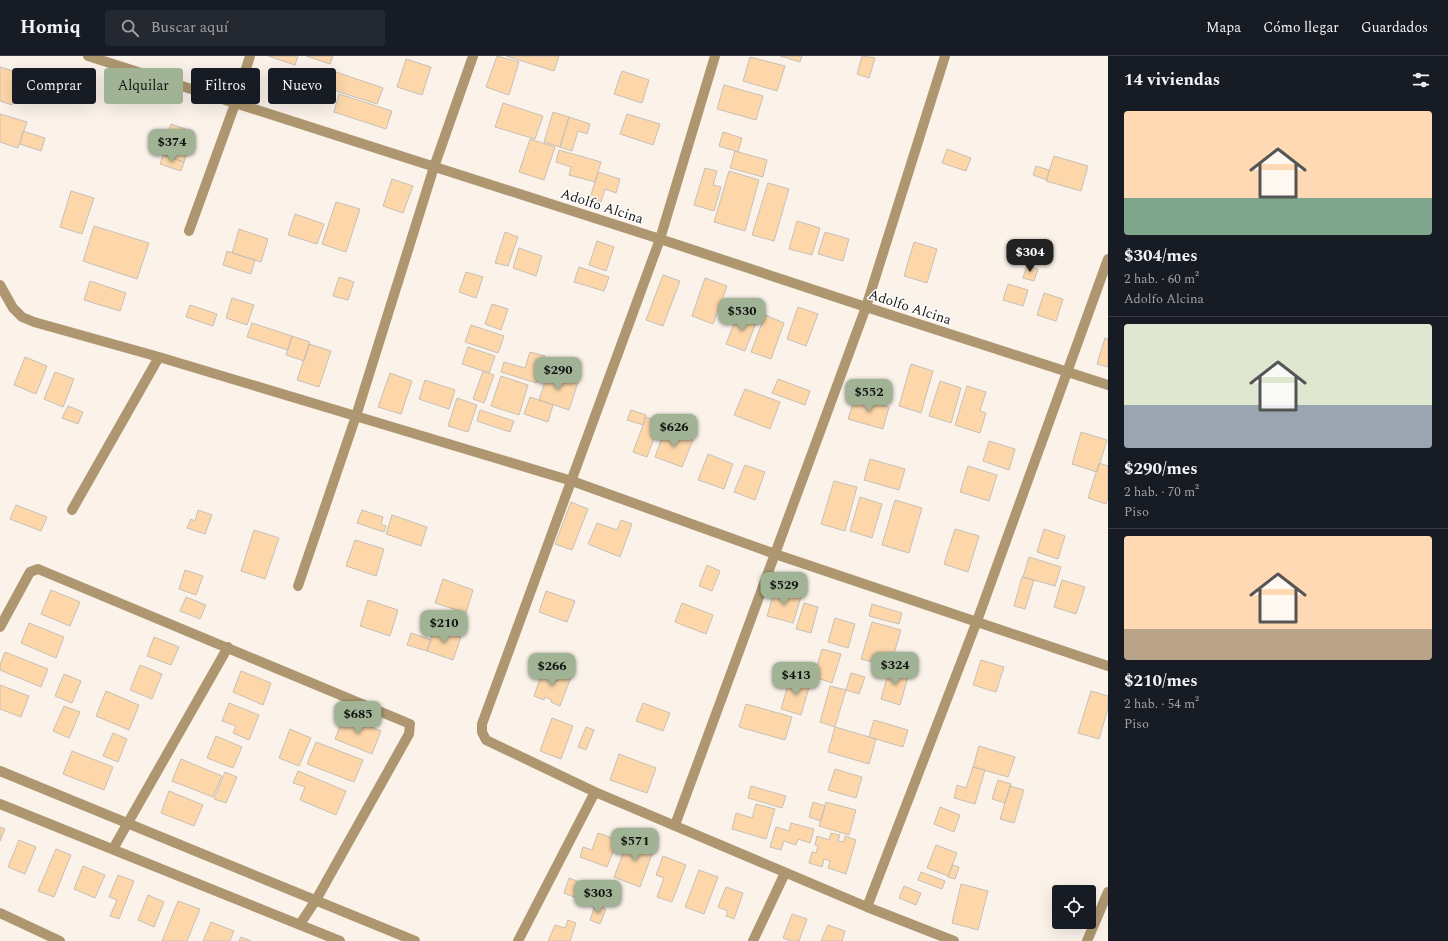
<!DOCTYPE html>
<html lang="es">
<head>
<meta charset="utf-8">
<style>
	body { margin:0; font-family:Spectral,serif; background:#242831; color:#f1f3f6; height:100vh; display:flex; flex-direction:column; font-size:15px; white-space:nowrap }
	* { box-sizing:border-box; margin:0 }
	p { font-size:13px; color:#9ea1a6 }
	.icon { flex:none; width:22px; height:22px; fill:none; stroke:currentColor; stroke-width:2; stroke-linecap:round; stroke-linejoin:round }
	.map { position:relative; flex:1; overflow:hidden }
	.panel { display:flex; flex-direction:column; background:#171b24; width:340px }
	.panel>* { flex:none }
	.banner { position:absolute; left:12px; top:12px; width:380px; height:36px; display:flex; gap:8px }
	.controls { position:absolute; left:1052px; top:829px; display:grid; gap:8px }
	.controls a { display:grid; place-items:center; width:44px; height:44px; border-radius:4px; background:#171b24; box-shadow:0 4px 16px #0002; font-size:20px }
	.price { position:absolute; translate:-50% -34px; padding:0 9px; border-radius:8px; background:#a1b395; color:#111; font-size:13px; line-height:26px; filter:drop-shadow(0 1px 2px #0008) }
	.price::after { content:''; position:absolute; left:50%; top:24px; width:12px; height:9px; margin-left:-6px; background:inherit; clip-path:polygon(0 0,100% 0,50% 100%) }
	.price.on { background:#222; color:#fff }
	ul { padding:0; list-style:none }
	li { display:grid; align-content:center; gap:8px; height:212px; padding:0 16px }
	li+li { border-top:1px solid #363941 }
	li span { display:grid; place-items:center; height:124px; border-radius:4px; color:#555 }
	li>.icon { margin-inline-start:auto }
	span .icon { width:72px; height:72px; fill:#fffc; stroke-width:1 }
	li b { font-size:17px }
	h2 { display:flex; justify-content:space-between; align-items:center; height:48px; padding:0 16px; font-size:17px }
	.chip { padding:0 14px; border-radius:4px; background:#171b24; box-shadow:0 4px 16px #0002; font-size:14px; line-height:36px }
	.chip.on { background:#a1b395; color:#111 }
	header { display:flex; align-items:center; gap:24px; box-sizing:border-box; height:56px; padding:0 20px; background:#171b24; border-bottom:1px solid #363941 }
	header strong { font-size:19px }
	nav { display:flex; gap:22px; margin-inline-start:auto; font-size:14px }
	.search { width:280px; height:36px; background:#242831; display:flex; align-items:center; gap:10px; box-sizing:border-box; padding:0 14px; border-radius:4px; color:#9ea1a6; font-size:15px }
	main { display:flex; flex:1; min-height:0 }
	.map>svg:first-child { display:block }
	.building { fill:#fdd7a9; stroke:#c7c0b7 }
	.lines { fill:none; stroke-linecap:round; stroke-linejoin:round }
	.minor { stroke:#ae9770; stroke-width:10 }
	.labels { text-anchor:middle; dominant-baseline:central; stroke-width:3; stroke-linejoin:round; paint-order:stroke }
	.street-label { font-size:14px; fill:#1c1a16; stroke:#fff }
</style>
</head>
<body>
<header>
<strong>Homiq</strong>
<div class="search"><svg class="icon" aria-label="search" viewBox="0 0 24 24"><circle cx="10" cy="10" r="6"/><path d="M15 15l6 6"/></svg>Buscar aquí</div>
<nav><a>Mapa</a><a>Cómo llegar</a><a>Guardados</a></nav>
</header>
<main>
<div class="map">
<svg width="1108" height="885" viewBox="0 0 1108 885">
	<rect width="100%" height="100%" fill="#fbf3ea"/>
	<path class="building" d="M268 0H298L295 9Z
		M306 0H333L330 8Z
		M497 0 519 6 509 39 486 31Z
		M506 0H559L554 15Z
		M780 0H802L800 6Z
		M862 0 875 2 869 22 857 18Z
		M750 1 785 10 777 35 743 25Z
		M406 3 431 11 422 39 397 31Z
		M0 11 22 18 12 49 0 45Z
		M333 15 383 32 377 48 327 32Z
		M622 15 649 24 642 47 614 38Z
		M724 29 763 40 756 64 717 53Z
		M339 38 392 55 386 73 334 56Z
		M503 47 543 60 535 83 495 71Z
		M553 56 569 61 560 91 544 86Z
		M0 58 27 66 18 92 0 86Z
		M627 58 660 68 653 89 620 78Z
		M569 61 590 68 587 78 578 75 572 95 560 91Z
		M171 68 194 76 184 106 161 98Z
		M23 75 45 82 41 95 20 88Z
		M723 76 742 82 738 96 719 90Z
		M530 83 555 91 544 124 519 116Z
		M947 93 971 102 966 115 942 107Z
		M559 94 601 106 595 126 569 119 571 111 556 106Z
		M735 95 767 104 763 121 730 112Z
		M163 99 184 106 181 115 160 108Z
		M1054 100 1088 110 1081 135 1046 125Z
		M1036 110 1049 114 1047 124 1033 119Z
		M705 112 717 115 713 129 721 131 714 155 694 149Z
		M729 115 759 124 745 175 714 166Z
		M598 116 620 123 616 137 605 133 601 146 590 142Z
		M392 123 413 130 403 157 383 150Z
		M768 127 789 133 774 185 752 179Z
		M71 135 94 142 82 178 60 171Z
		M336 146 360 153 346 196 322 188Z
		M295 158 324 168 317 188 288 179Z
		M797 165 820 172 812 199 789 193Z
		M94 170 149 187 137 223 83 205Z
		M239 173 268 183 261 206 232 197Z
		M505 176 518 181 508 210 495 207Z
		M825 176 849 183 843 205 818 198Z
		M597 185 614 191 606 215 589 209Z
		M914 186 937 193 927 227 904 220Z
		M519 192 542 200 536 220 513 212Z
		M227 195 255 204 251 218 223 209Z
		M1027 209 1038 213 1034 225 1023 222Z
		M579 211 609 221 604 235 574 226Z
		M466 216 483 221 476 242 459 236Z
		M663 219 680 225 663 270 646 264Z
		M339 221 354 226 348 244 333 240Z
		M705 222 727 230 713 268 692 260Z
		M90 225 126 237 120 255 84 244Z
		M1008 228 1028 234 1023 250 1003 244Z
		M1044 237 1063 243 1056 265 1037 259Z
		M232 242 254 249 247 269 226 262Z
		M492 248 508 253 501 274 485 268Z
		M190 249 217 258 213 270 186 261Z
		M798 251 818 258 806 290 787 283Z
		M738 257 757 264 745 295 726 288Z
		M765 259 784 267 771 303 751 296Z
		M252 267 292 280 288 294 247 281Z
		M471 269 504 280 498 297 465 286Z
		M292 280 310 286 304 305 286 299Z
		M1105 282 1108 283V311L1097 308Z
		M309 288 331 295 319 331 297 324Z
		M468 291 495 300 489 317 462 308Z
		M530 296 545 300 536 327 501 316 504 306 525 312Z
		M25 301 47 310 36 338 14 329Z
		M911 308 933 315 921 357 899 350Z
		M483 315 494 319 484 347 473 343Z
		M55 316 74 323 63 351 44 343Z
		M548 316 578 326 569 354 539 344Z
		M390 317 412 325 401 358 378 351Z
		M501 320 528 329 519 359 491 350Z
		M778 323 810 335 805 349 772 337Z
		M425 324 455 334 449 353 419 343Z
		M940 325 961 332 951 367 929 360Z
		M967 330 986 336 980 355 986 357 980 377 955 369Z
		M745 333 780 346 770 373 734 359Z
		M530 341 553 349 548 366 524 358Z
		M457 342 477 349 468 376 448 370Z
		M855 342 889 351 883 373 848 363Z
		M68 350 83 356 78 368 62 362Z
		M480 354 514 365 510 376 477 365Z
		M631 354 646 359 643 369 627 364Z
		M646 361 660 366 647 401 633 396Z
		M665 374 693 384 682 411 655 401Z
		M1081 376 1107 384 1097 416 1072 408Z
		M989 385 1015 393 1009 414 983 405Z
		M708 398 733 408 724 433 698 424Z
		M870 403 905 413 899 434 864 424Z
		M1099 407 1108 410V440L1106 448 1088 442Z
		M745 409 765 416 755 444 734 436Z
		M968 410 997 419 989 445 960 436Z
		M834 425 857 431 845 475 821 468Z
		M860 441 882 448 872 482 850 475Z
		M895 444 922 452 909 497 882 489Z
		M571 446 588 453 572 494 555 488Z
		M16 449 47 461 41 475 10 463Z
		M198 454 212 459 205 478 187 472 191 463 195 465Z
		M362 454 383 461 381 468 386 470 384 476 357 467Z
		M392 459 427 471 421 490 386 478Z
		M621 464 632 468 620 501 588 488 597 467 617 474Z
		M955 473 979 480 968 516 944 508Z
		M1044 473 1065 480 1058 503 1037 496Z
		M254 474 279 482 265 523 241 515Z
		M355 484 384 493 376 520 346 510Z
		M1029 501 1061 511 1055 530 1023 521Z
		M707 509 720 515 712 535 699 530Z
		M185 514 203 520 196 539 179 533Z
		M1022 521 1034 524 1025 553 1014 550Z
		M443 523 473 534 466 557 435 547Z
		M1062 524 1085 531 1076 558 1054 551Z
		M775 533 801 541 793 567 767 560Z
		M51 534 80 546 70 570 41 558Z
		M546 535 575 545 567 566 539 556Z
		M186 541 206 549 200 563 180 555Z
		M368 544 398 554 390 580 360 570Z
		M682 547 713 559 706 578 675 566Z
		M804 547 818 551 811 577 796 573Z
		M872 548 902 557 899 568 869 560Z
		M835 562 855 568 848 592 828 586Z
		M872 566 901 574 890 611 861 603Z
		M29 567 64 581 56 602 21 587Z
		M434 573 461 581 453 604 427 595Z
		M411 577 431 584 427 595 407 589Z
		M154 581 179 591 171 609 147 600Z
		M822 593 841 598 832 627 814 621Z
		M5 596 48 613 41 631 0 614V609Z
		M981 604 1004 611 996 636 973 629Z
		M140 609 162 618 152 643 130 634Z
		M544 611 552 614 549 622 558 625 560 617 571 621 560 650 551 646 552 644 545 641 544 644 534 640Z
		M890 611 909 617 900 649 881 643Z
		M241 615 271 627 263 649 233 636Z
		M851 617 865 621 859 638 846 634Z
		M64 618 81 625 72 647 55 640Z
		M790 622 810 628 801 659 781 653Z
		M0 629 29 640 21 661 0 653Z
		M830 630 846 634 835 671 820 666Z
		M106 635 139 649 129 674 96 660Z
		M1091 635 1108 640V652L1099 683 1078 677Z
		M229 647 259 659 249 684 233 677 236 670 222 665Z
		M643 647 670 657 663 675 636 665Z
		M746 648 792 661 785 684 739 671Z
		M64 650 80 656 69 682 53 675Z
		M344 660 381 675 372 698 335 683Z
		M552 662 573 670 561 703 540 695Z
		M874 664 908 674 903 691 869 681Z
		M586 671 594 674 586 694 578 691Z
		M835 671 876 683 869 708 828 696Z
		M290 673 311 682 299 710 279 702Z
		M113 677 127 683 118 706 103 700Z
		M216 680 242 691 233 712 207 702Z
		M316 686 363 704 354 726 307 708Z
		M979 690 1015 701 1008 721 973 711Z
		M72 695 113 711 104 734 63 718Z
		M619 698 656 712 647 737 610 724Z
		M181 703 222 720 213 741 172 725Z
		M973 711 985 714 975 748 954 742 957 729 966 732Z
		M835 713 862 721 856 742 828 734Z
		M298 715 346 735 336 759 300 744 305 731 293 727Z
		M225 716 237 721 226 747 214 743Z
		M998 724 1011 728 1005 747 992 743Z
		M751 730 786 740 782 752 748 742Z
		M1010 730 1024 734 1014 767 1000 763Z
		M169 735 203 749 194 770 161 757Z
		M813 746 825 750 821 765 809 761Z
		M826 746 856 754 849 779 819 770Z
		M756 748 775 753 766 783 732 773 736 757 752 762Z
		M940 751 960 759 954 776 934 768Z
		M791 767 814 773 810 787 798 783 796 789 784 785 781 794 770 791 776 771 789 775Z
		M0 771 5 773 0 785Z
		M598 777 618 784 607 811 580 801 583 791 592 794Z
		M831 777 840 779 838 785 844 786 845 780 856 784 846 818 828 812 830 805 824 803 822 811 809 807 812 796 816 797 818 790 815 789 817 780 829 784Z
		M630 780 655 790 640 831 614 821Z
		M19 784 36 791 25 818 8 811Z
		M936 789 957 797 948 820 927 812Z
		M56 793 71 799 54 841 38 835Z
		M663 800 686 809 672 846 657 841 664 822 656 819Z
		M953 809 959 811 955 823 948 821Z
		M83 810 105 819 95 842 74 833Z
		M699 814 718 821 704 858 685 851Z
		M921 816 945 825 942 833 918 824Z
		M118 819 134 825 119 863 110 860 117 844 109 841Z
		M569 822 606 836 600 851 564 837Z
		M961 828 988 835 978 874 952 867Z
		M904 830 921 837 916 849 899 842Z
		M726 831 743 837 734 863 726 860 728 855 718 851Z
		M148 839 164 846 154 871 138 864Z
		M178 845 200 853 187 885H162Z
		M595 849 606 853 600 868 590 864Z
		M792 858 807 863 799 885H791L783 882Z
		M568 864 576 867 570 885H548L555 869 565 872Z
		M211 866 234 875 230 885H203Z
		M828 869 845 875 842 885H821Z
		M241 881 251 885H239Z"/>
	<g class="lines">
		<path class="minor" d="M88 0 660 183 866 251 1108 329
			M715 0 660 183 482 668V676L486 684 595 736 867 851 954 885
			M189 175 235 48 250 0
			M0 229 13 252 22 261 34 266 159 301 572 425 775 498 1108 610
			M72 454 159 301
			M298 530 356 360 434 111 473 0
			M0 571 30 516 38 513 410 668 409 678 316 844 300 868
			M0 715 415 885
			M0 748 340 885
			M675 769 866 251 945 0
			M113 793 228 591
			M867 851 977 565 1108 203
			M0 857 60 885
			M518 885 595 736
			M753 885 785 817
			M1087 885 1108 836"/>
	</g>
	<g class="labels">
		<g class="street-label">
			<text transform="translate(602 150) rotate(18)">Adolfo Alcina</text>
			<text transform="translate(910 251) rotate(18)">Adolfo Alcina</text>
		</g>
	</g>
</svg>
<div class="controls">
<a><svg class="icon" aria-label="locate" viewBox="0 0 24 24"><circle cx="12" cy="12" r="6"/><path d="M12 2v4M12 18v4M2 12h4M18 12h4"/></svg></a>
</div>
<b class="price" style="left:172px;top:107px">$374</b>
<b class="price on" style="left:1030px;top:217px">$304</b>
<b class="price" style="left:742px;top:276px">$530</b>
<b class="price" style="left:558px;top:335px">$290</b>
<b class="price" style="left:869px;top:357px">$552</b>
<b class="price" style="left:674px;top:392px">$626</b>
<b class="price" style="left:784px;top:550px">$529</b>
<b class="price" style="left:444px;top:588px">$210</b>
<b class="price" style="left:895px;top:630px">$324</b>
<b class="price" style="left:552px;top:631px">$266</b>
<b class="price" style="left:796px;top:640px">$413</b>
<b class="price" style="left:358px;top:679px">$685</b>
<b class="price" style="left:635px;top:806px">$571</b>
<b class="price" style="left:598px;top:858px">$303</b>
<div class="banner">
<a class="chip">Comprar</a>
<a class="chip on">Alquilar</a>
<a class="chip">Filtros</a>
<a class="chip">Nuevo</a>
</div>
</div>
<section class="panel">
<h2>14 viviendas<svg class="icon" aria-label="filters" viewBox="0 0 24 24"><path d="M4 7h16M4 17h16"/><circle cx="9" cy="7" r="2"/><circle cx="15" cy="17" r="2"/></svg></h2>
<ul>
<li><span style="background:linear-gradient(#ffd9b3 70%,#7fa58c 0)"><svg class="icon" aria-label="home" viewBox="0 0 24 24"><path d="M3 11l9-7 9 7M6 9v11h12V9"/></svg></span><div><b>$304/mes</b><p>2 hab. · 60 m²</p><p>Adolfo Alcina</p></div></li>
<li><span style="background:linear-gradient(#dfe7d0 65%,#9aa5b1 0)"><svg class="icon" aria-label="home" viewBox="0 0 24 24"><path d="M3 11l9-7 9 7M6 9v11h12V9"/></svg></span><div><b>$290/mes</b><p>2 hab. · 70 m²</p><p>Piso</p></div></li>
<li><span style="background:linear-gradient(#ffd9b3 75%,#b9a48a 0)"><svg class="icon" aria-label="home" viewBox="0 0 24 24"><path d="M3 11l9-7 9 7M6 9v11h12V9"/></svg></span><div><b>$210/mes</b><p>2 hab. · 54 m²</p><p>Piso</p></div></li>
</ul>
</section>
</main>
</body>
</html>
